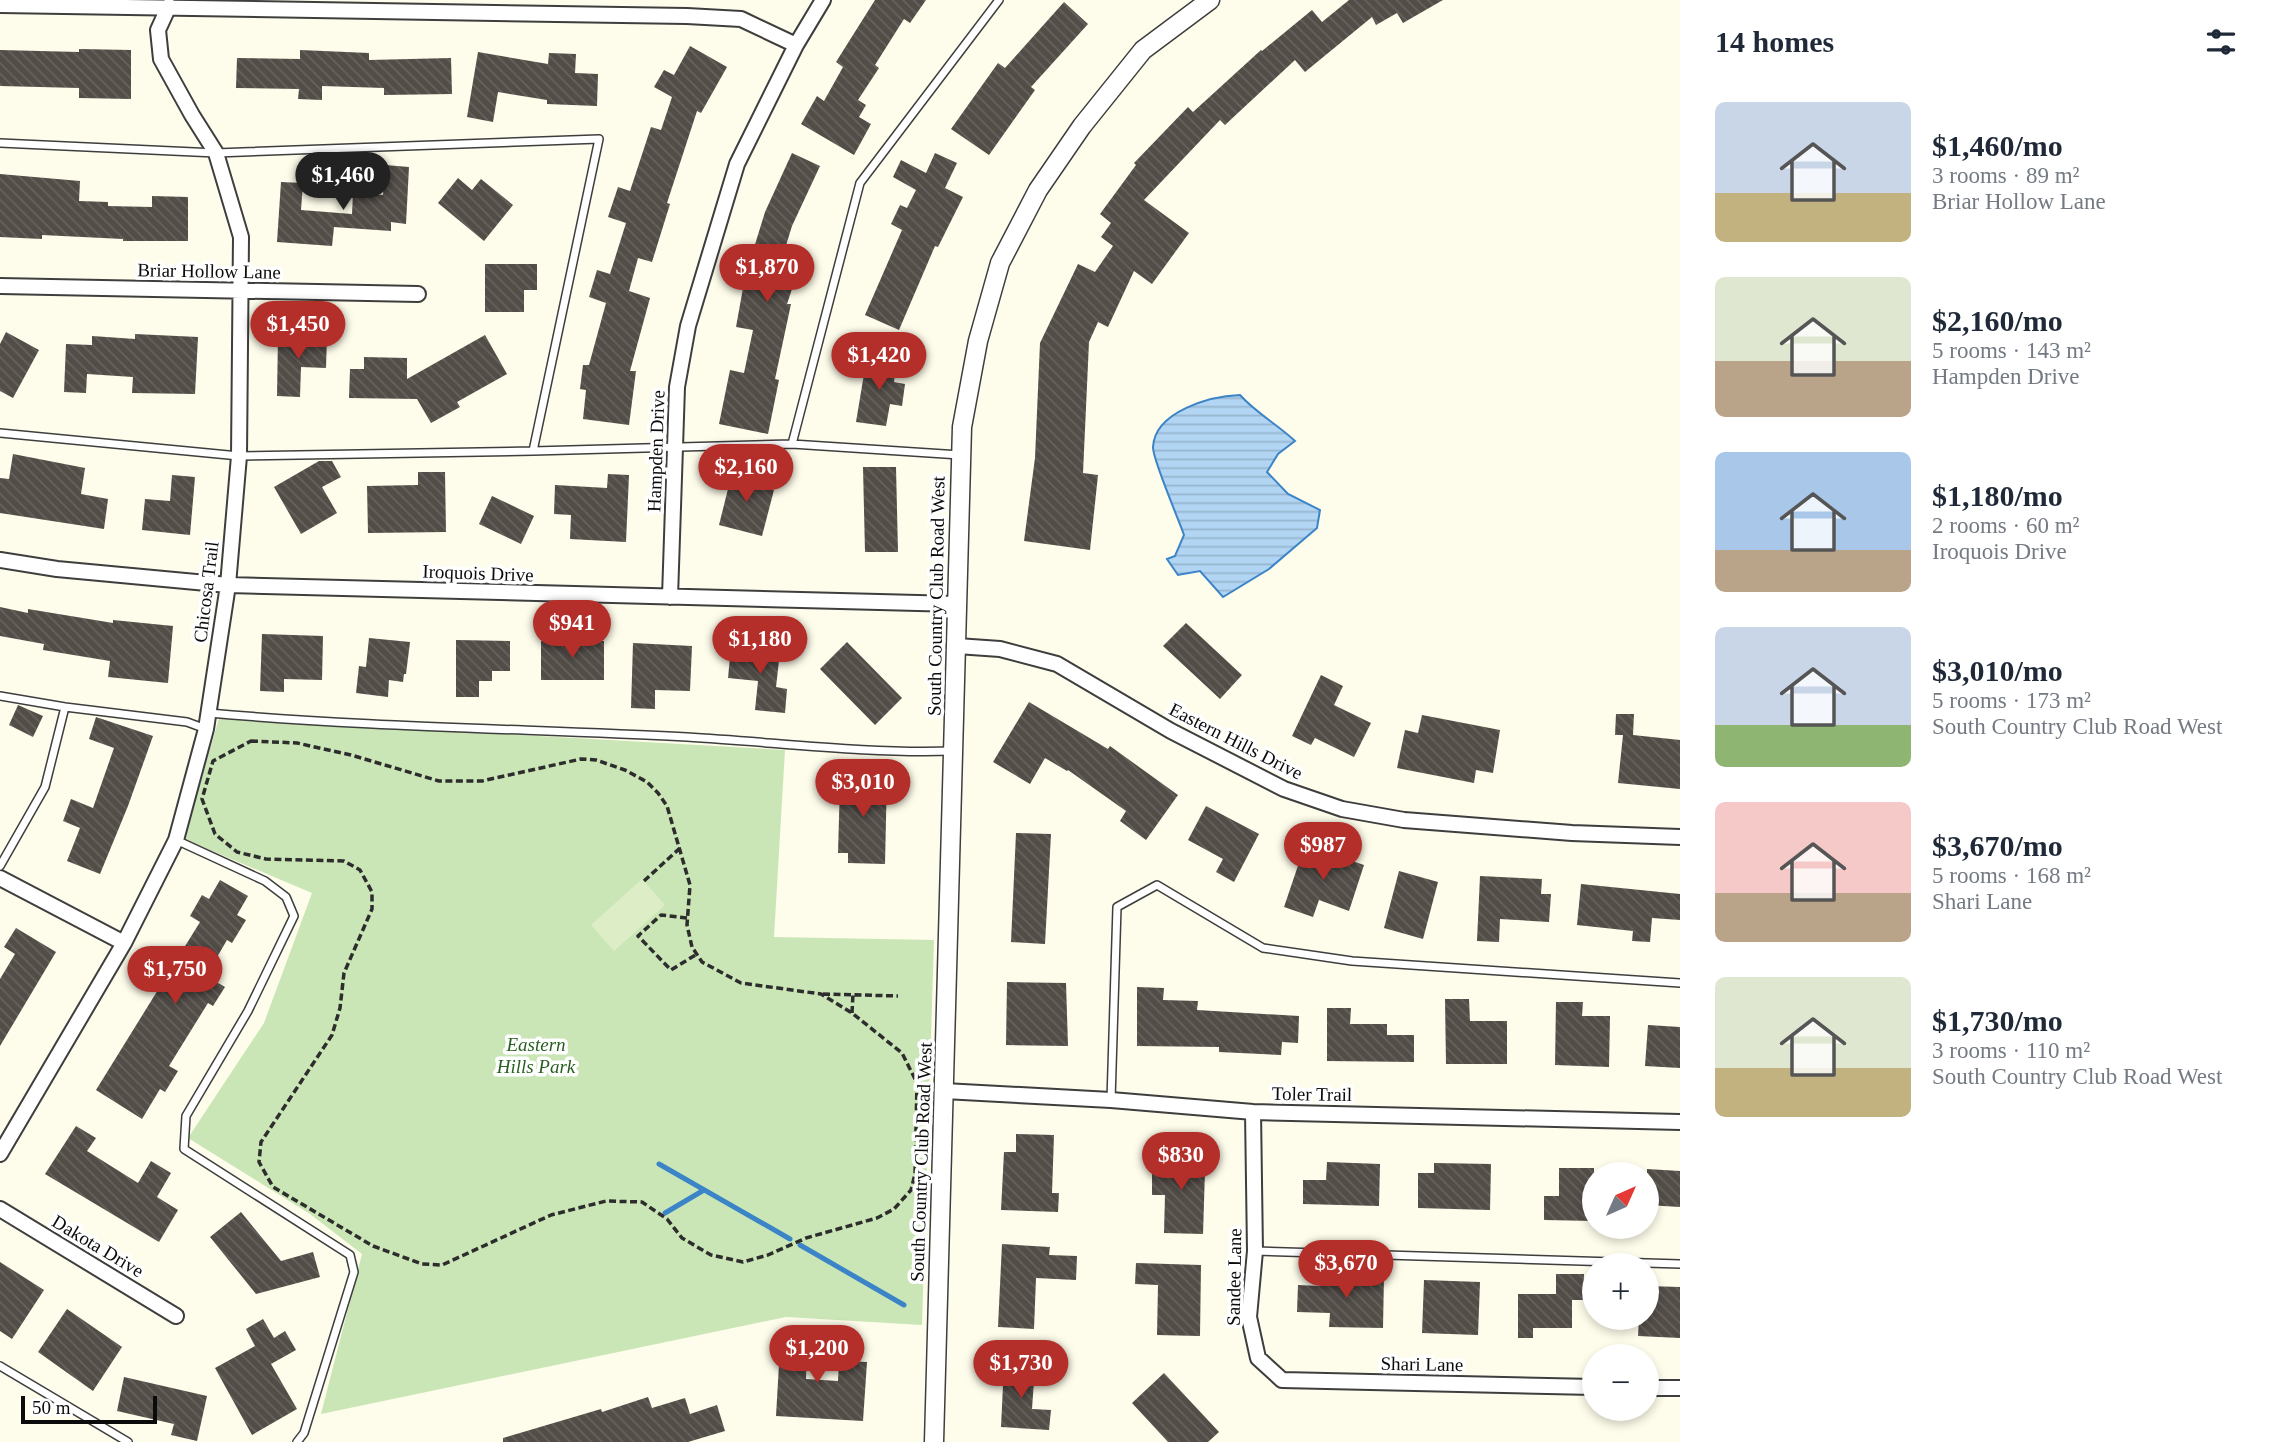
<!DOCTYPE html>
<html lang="en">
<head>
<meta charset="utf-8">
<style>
	body { margin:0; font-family:Georgia,serif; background:#f6f6f7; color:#1f2937; height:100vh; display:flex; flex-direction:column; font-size:26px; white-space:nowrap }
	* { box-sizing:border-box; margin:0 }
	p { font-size:23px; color:#747a83 }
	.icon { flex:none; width:38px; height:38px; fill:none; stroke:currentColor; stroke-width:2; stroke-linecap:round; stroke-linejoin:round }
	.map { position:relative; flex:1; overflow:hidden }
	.side { display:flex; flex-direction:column; background:#fff; width:595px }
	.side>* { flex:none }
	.needle { width:46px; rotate:45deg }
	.tools { position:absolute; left:1582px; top:1162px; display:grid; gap:14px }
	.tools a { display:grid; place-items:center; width:77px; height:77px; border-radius:50%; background:#fff; box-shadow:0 4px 10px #0003; font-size:35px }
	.scale { position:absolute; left:21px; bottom:18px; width:136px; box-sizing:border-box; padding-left:7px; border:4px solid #0b0b0b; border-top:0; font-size:19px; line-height:24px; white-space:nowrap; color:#0b0b0b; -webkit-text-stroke:5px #fff; paint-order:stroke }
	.price { position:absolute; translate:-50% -60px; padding:0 16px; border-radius:24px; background:#b42e2a; color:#fff; font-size:23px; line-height:46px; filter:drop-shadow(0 2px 4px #0008) }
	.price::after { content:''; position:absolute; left:50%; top:42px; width:21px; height:16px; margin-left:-10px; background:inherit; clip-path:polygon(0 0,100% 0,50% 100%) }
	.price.current { background:#222; color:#fff }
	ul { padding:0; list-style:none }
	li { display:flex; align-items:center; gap:21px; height:175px; padding:0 35px }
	li span { display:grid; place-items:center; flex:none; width:196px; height:140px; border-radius:10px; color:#555 }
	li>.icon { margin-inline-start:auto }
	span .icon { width:84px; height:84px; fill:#fffc; stroke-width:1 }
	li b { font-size:30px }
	h2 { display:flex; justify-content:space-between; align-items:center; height:84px; padding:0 35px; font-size:30px }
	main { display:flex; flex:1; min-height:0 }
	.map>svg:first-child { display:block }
	.park { fill:#cbe6b6 }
	.pitch { fill:#ddeec7 }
	.water { fill:url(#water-rules); stroke:#3b84c7; stroke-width:2 }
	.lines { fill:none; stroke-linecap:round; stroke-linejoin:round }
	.stream { stroke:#3b84c7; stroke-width:5 }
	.building { fill:url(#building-back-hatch) }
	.service-casing { stroke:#3e3e3e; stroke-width:10 }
	.minor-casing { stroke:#3e3e3e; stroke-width:18 }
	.tertiary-casing { stroke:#3e3e3e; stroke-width:21 }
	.path { stroke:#2d2d2d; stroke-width:3.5; stroke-dasharray:7 3.5; stroke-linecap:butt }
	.service { stroke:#fff; stroke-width:7 }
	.minor { stroke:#fff; stroke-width:14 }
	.tertiary { stroke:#fff; stroke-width:18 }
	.labels { text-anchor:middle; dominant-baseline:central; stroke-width:7; stroke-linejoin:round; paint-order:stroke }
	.street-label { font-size:19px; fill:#0b0b0b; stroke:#fff }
	.park-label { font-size:19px; font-style:italic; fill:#275f1f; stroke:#fff }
</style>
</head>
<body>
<main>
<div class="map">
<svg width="1680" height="1442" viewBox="0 0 1680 1442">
	<defs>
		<pattern id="water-rules" width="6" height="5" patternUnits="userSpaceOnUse" patternTransform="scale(1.75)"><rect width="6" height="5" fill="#b1d5f3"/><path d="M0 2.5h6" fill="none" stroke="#97b6cf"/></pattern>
		<pattern id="building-back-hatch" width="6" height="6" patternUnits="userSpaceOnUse" patternTransform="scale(1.75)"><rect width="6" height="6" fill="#534d48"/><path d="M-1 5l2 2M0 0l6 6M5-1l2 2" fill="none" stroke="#67625e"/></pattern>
	</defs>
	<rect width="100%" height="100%" fill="#fefcea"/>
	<path class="park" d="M219 718 785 750 774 937 934 940 922 1325 786 1317 321 1414 362 1254 310 1214 188 1138 264 1023 312 893 184 839Z"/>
	<path class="pitch" d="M642 879 665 905 614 951 591 925Z"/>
	<path class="water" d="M1240 395C1256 413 1277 424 1295 441L1278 454 1267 472 1288 494 1320 510 1317 528 1269 569 1223 597 1200 571 1178 575 1167 559 1175 556 1184 535C1179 520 1152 458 1153 447 1155 411 1211 396 1240 395Z"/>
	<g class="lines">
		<path class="stream" d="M659 1164 790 1239
			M665 1213 704 1190
			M800 1245 904 1305"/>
	</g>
	<path class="building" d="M875 0H926L910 23 904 19 875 65 879 68 858 100 866 105 859 117 871 124 854 155 801 124 817 96 824 101 843 67 836 62Z
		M1349 0H1443L1403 23 1397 13 1376 25 1372 17 1305 72 1295 60 1225 125 1220 120 1144 200 1189 233 1152 284 1134 271 1108 327 1098 322 1089 342 1083 473 1098 475 1090 550 1024 541 1035 458 1040 343 1078 264 1095 272 1113 246 1101 237 1111 223 1100 214 1136 165 1134 163 1188 107 1193 112 1261 50 1262 51 1312 10 1322 22Z
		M1064 2 1088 24 1031 87 1035 90 989 155 951 129 998 63 1005 68Z
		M690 46 727 67 701 113 697 111 667 203 670 204 652 262 638 258 629 291 650 298 630 371H636L629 425 583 419 586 390 580 389 583 365H589L606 303 589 297 597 270 610 274 626 223 608 217 618 187 630 191 651 127 661 130 672 97 654 87 664 70 674 75Z
		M79 49 131 50V99L79 98V88L0 86V50L79 52Z
		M300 50 369 53V60L451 58 452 94 384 95V88L322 86V100L298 99 299 89 236 88 237 58 300 59Z
		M478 52 548 64 549 53 576 54 575 73 598 74 597 106 547 104V100L498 92 493 122 467 117Z
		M792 153 820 166 792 226 780 265 798 271 787 304H791L775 379 779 380 768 434 719 424 730 370 744 373 753 330 736 327 745 277 765 212Z
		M935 153 957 163 945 188 963 197 938 247 935 246 899 330 865 315 902 230 891 224 900 205 907 208 916 190 893 177 901 160 926 173Z
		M385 165 409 167 406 224 391 222V231L334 227 332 246 277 242 281 182 303 183 301 210 352 214 353 193 383 195Z
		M0 174 80 181 79 201 108 202V206L152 207V196L188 197V241H123V239L42 235V239L0 237Z
		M458 178 472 190 481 179 513 205 484 241 438 203Z
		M485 264H537V290H524V312H485Z
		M6 332 39 350 13 398 0 391V344Z
		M135 334 198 337 195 394 132 393 133 377 87 374 86 393 64 392 66 344 92 345V336L135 339Z
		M278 335 327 336 326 368 301 367 300 397 277 396Z
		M485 335 507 374 457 402 460 407 431 423 417 399 349 398 350 369H364V357L407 358V379Z
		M867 356 897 361 894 382 905 384 902 406 890 404 886 426 856 422Z
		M13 454 85 468 81 494 108 499 104 529 0 513V478L9 479Z
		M319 461H332L341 477 322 487 337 513 301 534 274 487Z
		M734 465 751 470 748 483 774 490 762 536 719 525Z
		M863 467H896L898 552H865Z
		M418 472H445L446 532 368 533 367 486 418 485Z
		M608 474 629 475 626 542 570 539 571 515 554 514 555 485 607 488Z
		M172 475 195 477 190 535 142 530 145 499 170 501Z
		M492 496 534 516 521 544 479 524Z
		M0 607 28 613V609L113 623V620L173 626 168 683 108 677 110 661 43 650 44 644 0 636Z
		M1186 623 1242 675 1220 699 1163 646Z
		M262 634 323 636 322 680 284 679V692L260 691Z
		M369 638 410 642 406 674H404L403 682 389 680 388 697 356 693 359 666 366 667Z
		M456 640 510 641V671H492V681H479V697H456Z
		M541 641H604V680H541Z
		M847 642 902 698 875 725 820 669Z
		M633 643 692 646 690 691 655 690V709L631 708Z
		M731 647 780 652 776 687 787 689 785 713 755 710 758 681 728 678Z
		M1321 675 1343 686 1334 705 1371 723 1354 757 1315 738 1311 745 1292 736Z
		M1029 702 1108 749 1110 746 1178 795 1146 840 1120 821 1126 811 1068 770 1067 771 1045 758 1030 784 993 762Z
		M18 705 43 716 33 737 9 725Z
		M1616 714H1634L1633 735 1680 740V789L1618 783 1623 735H1615Z
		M1422 715 1500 730 1493 773 1476 770 1474 783 1397 768 1405 730 1418 733Z
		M96 717 153 736 128 806 100 874 67 861 80 828 63 821 71 799 93 808 114 748 89 739Z
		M849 774 887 775 885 864 848 863V853H838L840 783H849Z
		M1206 806 1259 834 1234 882 1216 872 1223 859 1188 840Z
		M1016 833 1051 834 1045 944 1011 942Z
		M1305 845 1364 865 1349 911 1319 900 1313 917 1284 907Z
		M1399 871 1438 882 1423 939 1384 928Z
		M1480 876 1542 879 1541 894H1551L1549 922 1500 919 1499 942 1477 941Z
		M220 880 248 896 237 915 246 920 232 943 227 940 206 976 225 987 213 1006 208 1003 169 1066 178 1071 165 1092 160 1089 142 1119 96 1090 200 922 190 916 202 895 209 899Z
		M1581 884 1680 894V920L1652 918 1650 942 1632 941 1633 931 1577 925Z
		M16 928 56 952 0 1046V979L15 954 4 947Z
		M1007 982 1066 983 1068 1046 1006 1045Z
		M1137 987 1164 988 1163 1000 1198 1001 1197 1010 1299 1016 1298 1043 1282 1042 1281 1055 1219 1052V1047L1137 1046Z
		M1445 999H1469L1470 1021H1507V1064H1446Z
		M1556 1002H1583L1582 1016H1610L1609 1067 1555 1065Z
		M1327 1008H1351L1350 1024H1387V1035H1414V1062L1327 1061Z
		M1648 1025 1680 1027V1068L1645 1066Z
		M76 1126 96 1138 87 1151 138 1183 151 1161 171 1173 157 1197 178 1210 159 1242 45 1174Z
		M1016 1134 1054 1135 1052 1193H1059L1058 1212 1001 1210 1004 1152H1016Z
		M1164 1144H1188L1187 1170 1205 1171 1203 1234 1164 1233 1165 1195H1152V1172L1164 1173Z
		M1327 1162 1380 1164 1379 1206 1303 1204V1180H1326Z
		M1434 1163 1491 1164 1490 1210 1418 1208V1173H1434Z
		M1559 1168H1594V1221L1544 1220V1196H1559Z
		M1647 1169 1680 1171V1207L1647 1205Z
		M241 1212 281 1261 313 1252 320 1277 256 1294 210 1237Z
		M1002 1244 1050 1247 1049 1255 1077 1256 1076 1280 1036 1278 1034 1329 998 1327Z
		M0 1262 44 1290 12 1339 0 1331Z
		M1136 1263 1201 1265 1200 1336 1157 1335 1158 1285 1135 1284Z
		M1321 1274 1384 1276 1383 1328 1329 1327 1330 1313 1297 1312 1298 1285 1320 1286Z
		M1556 1274H1584L1583 1300H1572V1328H1533V1338H1518V1294H1556Z
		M1424 1280 1480 1282 1478 1335 1422 1333Z
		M1647 1286 1680 1287V1338L1638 1336 1639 1318H1647Z
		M67 1309 122 1347 93 1391 38 1352Z
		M263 1319 274 1338 285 1331 296 1350 271 1364 297 1409 252 1435 215 1368 255 1346 246 1329Z
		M781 1330 808 1331 806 1379 838 1381 839 1361 867 1362 863 1421 776 1416Z
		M1004 1364 1035 1366 1032 1409 1051 1410 1049 1430 1001 1427Z
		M1164 1373 1219 1432 1208 1442H1168L1132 1403Z
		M124 1377 207 1396 197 1441 171 1435 174 1424 117 1411Z
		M648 1397 652 1408 685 1398 690 1414 717 1405 725 1431 688 1442H503V1438L601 1409 602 1412Z"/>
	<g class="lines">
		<g class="service-casing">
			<path id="service" d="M0 143 216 153 599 139 533 451
				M0 433 239 456 533 451 792 444 960 455
				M792 444 860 183 999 0
				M0 696 65 707 187 722 206 729
				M209 713C368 727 528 729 687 737 776 742 864 754 953 751
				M176 840 265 881 286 897 294 916 248 1011 186 1116 184 1149 350 1255 354 1272 304 1433 297 1442
				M0 866 45 787 65 707
				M1111 1100 1117 907 1157 885 1263 948 1352 961 1680 983
				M1255 1251 1680 1264
				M0 1366 128 1442"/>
		</g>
		<g class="minor-casing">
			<path id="minor" d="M0 5 687 16 741 19 796 45
				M0 286 418 294
				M0 560 57 569 228 585 957 604
				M670 597 677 387 688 326 737 164 796 45 823 0
				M957 646 1000 649 1057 664 1171 731 1284 789 1342 809 1404 820 1572 833 1680 837
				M0 878 124 943
				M944 1091 1111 1100 1253 1112 1680 1122
				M1253 1112 1255 1251 1249 1317 1258 1358 1282 1380 1594 1387
				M0 1154 124 943 176 840 206 729 228 585 239 456 241 237 216 153 192 115 161 59 158 30 169 6
				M0 1209 176 1316
				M1647 1388H1680"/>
		</g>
		<g class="tertiary-casing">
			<path id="tertiary" d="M934 1442 962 427 978 341 1000 263 1038 190 1082 126 1143 50 1210 0"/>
		</g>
		<path class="path" d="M251 741 297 743 351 755 439 781H482L581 759 596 760 625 770 647 782 658 793 667 806 690 885 687 925 692 947 702 962 741 983 821 994 852 1013 902 1053 917 1083 915 1174 911 1190 894 1209 877 1218 806 1238 768 1255 743 1262 711 1255 682 1238 667 1219 642 1202 606 1201 551 1215 442 1265 422 1264 373 1246 273 1187 259 1162 261 1142 332 1035 340 1008 344 973 372 909V892L360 870 344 861 266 859 237 852 215 834 202 799 213 761Z
			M644 881 680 848
			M687 918 661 915 638 936 671 970 697 954
			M823 994 898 996
			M852 1013 853 994"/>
		<use href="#service" class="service"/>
		<use href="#minor" class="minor"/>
		<use href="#tertiary" class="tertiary"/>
	</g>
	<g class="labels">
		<g class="street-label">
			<text transform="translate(209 271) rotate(1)">Briar Hollow Lane</text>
			<text transform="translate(656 451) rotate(-88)">Hampden Drive</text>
			<text transform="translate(478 573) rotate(2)">Iroquois Drive</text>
			<text transform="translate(206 592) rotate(-83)">Chicosa Trail</text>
			<text transform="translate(936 596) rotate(-89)">South Country Club Road West</text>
			<text transform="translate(1236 741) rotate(27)">Eastern Hills Drive</text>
			<text transform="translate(1312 1094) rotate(1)">Toler Trail</text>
			<text transform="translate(921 1162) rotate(-88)">South Country Club Road West</text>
			<text transform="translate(98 1246) rotate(31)">Dakota Drive</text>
			<text transform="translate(1234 1277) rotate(-89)">Sandee Lane</text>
			<text transform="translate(1422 1364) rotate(1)">Shari Lane</text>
		</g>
		<g class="park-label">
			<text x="536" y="1044">Eastern<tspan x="536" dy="22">Hills Park</tspan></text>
		</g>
	</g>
</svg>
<div class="tools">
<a><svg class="needle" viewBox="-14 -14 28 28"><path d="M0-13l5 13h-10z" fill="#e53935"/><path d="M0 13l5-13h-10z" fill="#747a83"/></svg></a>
<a>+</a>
<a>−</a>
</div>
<div class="scale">50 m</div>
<b class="price current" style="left:343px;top:212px">$1,460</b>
<b class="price" style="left:767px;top:304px">$1,870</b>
<b class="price" style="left:298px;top:361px">$1,450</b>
<b class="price" style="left:879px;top:392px">$1,420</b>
<b class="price" style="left:746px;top:504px">$2,160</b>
<b class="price" style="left:572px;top:660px">$941</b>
<b class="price" style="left:760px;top:676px">$1,180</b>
<b class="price" style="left:863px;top:819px">$3,010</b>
<b class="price" style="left:1323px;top:882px">$987</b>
<b class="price" style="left:175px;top:1006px">$1,750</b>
<b class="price" style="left:1181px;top:1192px">$830</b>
<b class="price" style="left:1346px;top:1300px">$3,670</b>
<b class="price" style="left:817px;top:1385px">$1,200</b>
<b class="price" style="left:1021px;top:1400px">$1,730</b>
</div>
<section class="side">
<h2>14 homes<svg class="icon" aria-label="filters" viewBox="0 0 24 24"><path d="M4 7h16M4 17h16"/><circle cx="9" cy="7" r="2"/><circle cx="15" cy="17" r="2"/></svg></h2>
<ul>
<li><span style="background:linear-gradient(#c9d6e8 65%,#c2b280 0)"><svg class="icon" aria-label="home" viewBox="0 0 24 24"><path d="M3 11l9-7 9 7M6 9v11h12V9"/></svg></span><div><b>$1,460/mo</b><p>3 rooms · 89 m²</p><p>Briar Hollow Lane</p></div></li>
<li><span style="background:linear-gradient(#dfe7d0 60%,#b9a48a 0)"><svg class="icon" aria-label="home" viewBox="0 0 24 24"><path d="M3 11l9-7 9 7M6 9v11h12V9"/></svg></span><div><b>$2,160/mo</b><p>5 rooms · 143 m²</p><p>Hampden Drive</p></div></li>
<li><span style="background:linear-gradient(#a9c7e8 70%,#b9a48a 0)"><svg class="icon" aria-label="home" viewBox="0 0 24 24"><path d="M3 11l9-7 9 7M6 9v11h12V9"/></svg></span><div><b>$1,180/mo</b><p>2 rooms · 60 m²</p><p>Iroquois Drive</p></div></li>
<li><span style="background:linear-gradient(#c9d6e8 70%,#8fb573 0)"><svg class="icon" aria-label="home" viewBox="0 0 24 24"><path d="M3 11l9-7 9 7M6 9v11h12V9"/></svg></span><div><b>$3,010/mo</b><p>5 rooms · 173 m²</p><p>South Country Club Road West</p></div></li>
<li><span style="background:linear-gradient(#f6c9c9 65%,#b9a48a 0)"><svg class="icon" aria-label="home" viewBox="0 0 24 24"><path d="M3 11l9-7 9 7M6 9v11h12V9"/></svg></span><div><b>$3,670/mo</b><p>5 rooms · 168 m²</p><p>Shari Lane</p></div></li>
<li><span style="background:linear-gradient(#dfe7d0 65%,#c2b280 0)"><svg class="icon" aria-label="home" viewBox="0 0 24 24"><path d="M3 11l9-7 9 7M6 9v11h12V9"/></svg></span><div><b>$1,730/mo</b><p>3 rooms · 110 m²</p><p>South Country Club Road West</p></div></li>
</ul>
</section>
</main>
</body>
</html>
